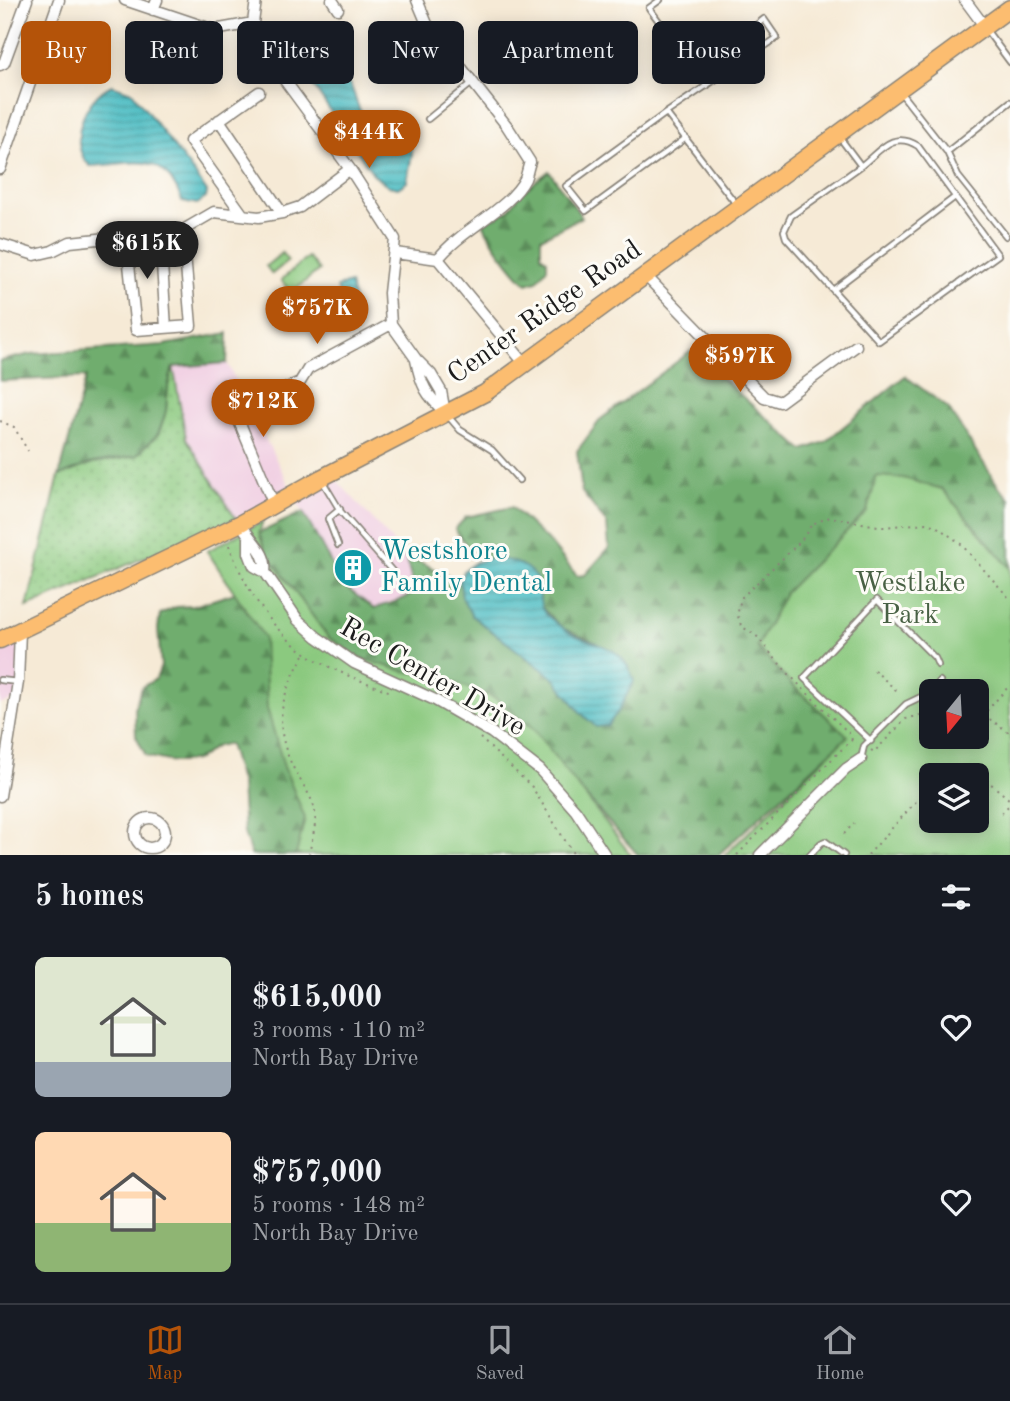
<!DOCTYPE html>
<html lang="en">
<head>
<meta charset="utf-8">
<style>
	body { margin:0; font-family:"Old Standard TT",serif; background:#20242c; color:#f1f3f6; height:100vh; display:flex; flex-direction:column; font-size:26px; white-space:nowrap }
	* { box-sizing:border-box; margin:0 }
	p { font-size:23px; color:#9ea1a6 }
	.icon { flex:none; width:38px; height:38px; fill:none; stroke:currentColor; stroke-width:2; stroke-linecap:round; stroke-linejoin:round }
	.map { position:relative; height:855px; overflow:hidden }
	.details { display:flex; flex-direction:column; background:#171b24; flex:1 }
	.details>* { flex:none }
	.banner { position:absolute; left:21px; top:21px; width:970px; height:63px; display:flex; gap:14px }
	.needle { width:46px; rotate:198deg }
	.tools { position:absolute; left:919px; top:679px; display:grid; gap:14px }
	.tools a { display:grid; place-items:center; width:70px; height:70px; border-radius:10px; background:#171b24; box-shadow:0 4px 18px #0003; font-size:35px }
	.price { position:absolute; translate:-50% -60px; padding:0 16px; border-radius:24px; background:#b45309; color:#fff; font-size:23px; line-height:46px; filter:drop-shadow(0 2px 4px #0008) }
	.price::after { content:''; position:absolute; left:50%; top:42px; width:21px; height:16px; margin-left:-10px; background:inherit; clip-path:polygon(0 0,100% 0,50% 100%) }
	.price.active { background:#222; color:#fff }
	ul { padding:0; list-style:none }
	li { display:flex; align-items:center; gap:21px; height:175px; padding:0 35px }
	li span { display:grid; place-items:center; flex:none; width:196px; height:140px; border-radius:10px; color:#555 }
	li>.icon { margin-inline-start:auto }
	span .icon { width:84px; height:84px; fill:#fffc; stroke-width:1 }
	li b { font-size:30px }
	h2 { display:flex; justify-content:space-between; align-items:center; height:84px; padding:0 35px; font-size:30px }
	.pill { padding:0 24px; border-radius:10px; background:#171b24; box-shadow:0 4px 18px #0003; font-size:24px; line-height:63px }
	.pill.active { background:#b45309; color:#fff }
	.dock { display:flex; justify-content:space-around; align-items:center; height:98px; border-top:2px solid #363941; background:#171b24; font-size:19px; color:#9ea1a6 }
	.dock a { display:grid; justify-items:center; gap:4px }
	.dock .active { color:#b45309 }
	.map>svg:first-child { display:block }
	.built { fill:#f1d0e3 }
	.grass { fill:url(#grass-dots); stroke:#54724e; stroke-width:2 }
	.forest { fill:url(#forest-firs); stroke:#466445; stroke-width:2 }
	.green { fill:#8bc97f; stroke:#54724e; stroke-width:2; fill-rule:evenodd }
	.water { fill:url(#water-rules); stroke:#366d70; stroke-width:2 }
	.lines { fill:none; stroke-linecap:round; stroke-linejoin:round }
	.service-casing { stroke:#898379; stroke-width:8 }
	.minor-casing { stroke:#898379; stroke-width:13 }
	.primary-casing { stroke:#898379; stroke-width:19 }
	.path { stroke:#898379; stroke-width:2; stroke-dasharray:2 5; stroke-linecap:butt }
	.service { stroke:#fff; stroke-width:4.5 }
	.minor { stroke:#fff; stroke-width:10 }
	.primary { stroke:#fcbd6f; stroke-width:16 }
	.labels { text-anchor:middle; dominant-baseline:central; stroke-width:6; stroke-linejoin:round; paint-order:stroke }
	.street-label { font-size:28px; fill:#1c1c1c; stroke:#fdfcf7 }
	.culture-label { font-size:28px; fill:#0d838f; stroke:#fdfcf7; text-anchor:start }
	.park-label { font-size:28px; fill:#486144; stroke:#fdfcf7 }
</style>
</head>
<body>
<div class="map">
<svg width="1010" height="855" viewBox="0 0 1010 855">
	<defs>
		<pattern id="grass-dots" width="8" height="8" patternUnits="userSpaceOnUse" patternTransform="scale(1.75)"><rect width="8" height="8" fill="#8bc97f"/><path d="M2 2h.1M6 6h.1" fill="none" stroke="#77ac6d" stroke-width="1.8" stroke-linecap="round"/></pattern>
		<pattern id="forest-firs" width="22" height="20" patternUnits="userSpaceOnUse" patternTransform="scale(1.75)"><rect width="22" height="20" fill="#70ad6e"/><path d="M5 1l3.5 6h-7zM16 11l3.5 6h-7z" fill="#5b8c5a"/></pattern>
		<pattern id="water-rules" width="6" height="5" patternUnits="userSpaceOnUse" patternTransform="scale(1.75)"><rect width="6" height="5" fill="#50bec4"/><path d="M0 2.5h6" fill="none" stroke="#429a9e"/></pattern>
	</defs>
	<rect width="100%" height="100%" fill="#fdfcf7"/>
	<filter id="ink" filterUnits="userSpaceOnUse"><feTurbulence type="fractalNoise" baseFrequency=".0143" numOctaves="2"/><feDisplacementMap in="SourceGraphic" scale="14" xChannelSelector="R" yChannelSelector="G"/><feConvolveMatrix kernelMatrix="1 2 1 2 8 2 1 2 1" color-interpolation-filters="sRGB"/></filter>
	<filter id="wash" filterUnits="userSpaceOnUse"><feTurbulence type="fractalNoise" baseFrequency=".00686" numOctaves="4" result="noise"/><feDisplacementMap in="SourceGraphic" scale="28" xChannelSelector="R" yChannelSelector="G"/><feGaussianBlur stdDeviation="1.57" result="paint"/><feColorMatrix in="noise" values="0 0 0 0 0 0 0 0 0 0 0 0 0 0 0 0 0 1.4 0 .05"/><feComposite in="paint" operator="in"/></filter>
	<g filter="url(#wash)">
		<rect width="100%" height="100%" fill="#f6ead6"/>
		<path class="built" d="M227 363 292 491 236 519 186 438 173 366Z
			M333 476 405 555 415 592 407 598 389 602 374 609 343 585 297 501Z
			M24 633 21 698 0 704V644Z"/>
		<path class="grass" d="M173 366 186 438 236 519 27 607 59 476 93 463 136 456 166 411 168 386Z"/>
		<path class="forest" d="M549 171 582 217 541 238V255L547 260V268L537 281 527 284C512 270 491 242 483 223L508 211 521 193Z
			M228 333 227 363 173 367 168 386 166 411 159 433 136 456 93 463 59 476 86 377 0 381V361L31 354 164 345Z
			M691 351 803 450 825 442 905 376 948 408 999 487 1010 499V568L942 489 877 477 867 511 784 594 790 683 848 736 718 855H638L554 760 360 658 328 637 265 551 259 533 303 512 343 585 374 609C387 603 404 601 415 592L405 555 460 581 462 597 472 616 555 679 581 713 596 726 597 643 562 628 493 558C474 562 465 543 455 529L466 517 512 507 552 545 577 576 585 575 609 548 607 524 582 492 577 451 601 419Z
			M241 591 468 855H251L244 833 241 785 229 744C205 746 211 755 195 760 178 765 163 760 146 756L136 736 135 706 142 687 156 679 161 666 158 629 160 614 176 607 194 606Z"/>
		<path class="green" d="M282 253 288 261 272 274 266 266Z
			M308 257 319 270 291 293 281 280Z
			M877 476 903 478 942 489 1010 568V855H725L848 736 790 683 757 647 785 593 867 511ZM931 691H976V737H931ZM931 775H976V821H931Z
			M263 521 259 533 265 551 328 637 360 658 407 672 437 676 495 698 534 730 631 855H296L305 818 284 767 267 708 264 637 207 551Z"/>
		<path class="water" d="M302 36C325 38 323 42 334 61 339 70 347 79 352 89 356 97 356 107 363 114 375 125 392 132 408 134L412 153 407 182 398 188 389 186 374 175 291 53 293 43Z
			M112 85 132 92 194 173 207 192 206 198 197 204 182 201C162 148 136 165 90 166 66 143 84 98 112 85Z
			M350 283 356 308 344 311 337 287Z
			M493 558C510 560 532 564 538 583 541 591 538 603 543 610 545 615 554 621 559 625 587 650 620 635 634 681L619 710 608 725 596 727 581 713 555 679 472 616 462 597 460 581 463 571 476 562Z"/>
	</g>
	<g filter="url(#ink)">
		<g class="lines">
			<g class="service-casing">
				<path id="service" d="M660 0 649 8 707 86
					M987 31 1010 62
					M697 72 764 19 777 38 666 113 736 204
					M900 92 947 152 1010 102
					M666 113 566 186 586 211 686 138
					M428 119 472 83
					M840 138 861 166C881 150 893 130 918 146L998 255 879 341 786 238 784 231 791 216 861 166
					M947 152 958 176 1006 236
					M833 290 955 197
					M448 416 460 430 492 450 519 480
					M323 482 341 512 393 572
					M338 545 328 519 340 509
					M0 680 18 682
					M932 691 940 681
					M871 741 804 678 877 600 935 658 938 665
					M861 759 864 746 906 704 931 692
					M810 855 821 843 825 841 844 855"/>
			</g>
			<g class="minor-casing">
				<path id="minor" d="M125 0 214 30 253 23
					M256 0 253 23 269 59 350 169 395 239 389 293 391 324 416 359 431 374 441 391 445 413
					M332 0 338 9
					M417 0 427 24 507 126 530 162C528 167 527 174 525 179 509 210 461 229 438 259L525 364
					M965 0 985 27
					M153 10 157 0
					M0 65 4 63 27 0
					M219 120 282 213
					M0 169 59 0
					M243 215 190 141 259 92
					M160 232 166 328
					M126 236 136 330 191 326 183 230
					M0 244 35 255 52 251 70 242 183 230 214 212 259 217 282 213 300 207 350 169
					M395 253 438 259
					M645 275 764 397 780 402 856 346
					M416 360C421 385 426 395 445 412
					M224 385 274 505
					M261 400 300 382 308 369 391 324
					M241 523C249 541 268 551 265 572
					M249 538V553L254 566 265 572 298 620 317 637 354 663 435 700 492 733 540 770 576 811 605 855
					M0 796 18 682 20 631
					M135 833a15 15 0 1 1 30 0a15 15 0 1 1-30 0Z
					M760 855 846 769 861 759"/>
			</g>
			<g class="primary-casing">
				<path id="primary" d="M0 640 241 523 321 478 485 393 1010 8"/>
			</g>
			<path class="path" d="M0 421 14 427 28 451
				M229 545C243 584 271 631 307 654 332 671 362 681 391 692
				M304 655C279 698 272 728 296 773 303 785 313 798 315 812 317 826 311 841 309 855
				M874 670 897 691
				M951 684 952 691
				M976 715 991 720 1010 733
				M982 716 1010 685
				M480 738 532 787 574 855
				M852 740 850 734C818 704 787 675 760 640 755 632 744 631 740 623 736 614 739 605 742 597L801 541 812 524 830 517 883 527 926 523 936 526 960 543 1010 599
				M871 750 874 752 906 719 931 712
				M962 775 966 772 976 771 1010 800
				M930 809 931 808
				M1002 813 1010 804
				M844 834 854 823
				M737 855 841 750 852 740 857 742
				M868 855 919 798"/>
			<use href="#service" class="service"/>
			<use href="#minor" class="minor"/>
			<use href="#primary" class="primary"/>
		</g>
	</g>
	<defs>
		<g id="building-disc" transform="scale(2.0125)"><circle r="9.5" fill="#0f9aa8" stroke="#fdfcf7"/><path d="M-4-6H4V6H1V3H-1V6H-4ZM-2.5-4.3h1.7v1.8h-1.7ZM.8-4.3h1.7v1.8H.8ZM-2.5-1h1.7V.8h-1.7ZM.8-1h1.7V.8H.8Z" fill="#fff"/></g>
	</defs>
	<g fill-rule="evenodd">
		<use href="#building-disc" x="353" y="568"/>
	</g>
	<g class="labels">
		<g class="street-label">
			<text transform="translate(545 313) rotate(-35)">Center Ridge Road</text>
			<text transform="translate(432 678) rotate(30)">Rec Center Drive</text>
		</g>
		<g class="culture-label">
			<text x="380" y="552">Westshore<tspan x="380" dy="32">Family Dental</tspan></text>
		</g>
		<g class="park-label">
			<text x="910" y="584">Westlake<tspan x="910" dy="32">Park</tspan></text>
		</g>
	</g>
</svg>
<div class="tools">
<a><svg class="needle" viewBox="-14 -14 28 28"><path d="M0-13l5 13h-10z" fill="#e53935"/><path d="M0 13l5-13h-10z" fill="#9ea1a6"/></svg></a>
<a><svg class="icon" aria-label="layers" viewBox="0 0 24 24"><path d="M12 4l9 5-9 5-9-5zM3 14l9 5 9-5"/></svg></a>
</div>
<b class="price" style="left:369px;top:170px">$444K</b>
<b class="price active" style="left:147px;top:281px">$615K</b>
<b class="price" style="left:317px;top:346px">$757K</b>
<b class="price" style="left:740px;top:394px">$597K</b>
<b class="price" style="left:263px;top:439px">$712K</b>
<div class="banner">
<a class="pill active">Buy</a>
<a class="pill">Rent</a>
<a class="pill">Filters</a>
<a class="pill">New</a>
<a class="pill">Apartment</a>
<a class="pill">House</a>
</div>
</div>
<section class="details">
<h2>5 homes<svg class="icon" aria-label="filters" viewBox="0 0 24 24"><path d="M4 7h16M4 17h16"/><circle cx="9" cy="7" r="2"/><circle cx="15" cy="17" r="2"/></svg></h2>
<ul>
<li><span style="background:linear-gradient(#dfe7d0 75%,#9aa5b1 0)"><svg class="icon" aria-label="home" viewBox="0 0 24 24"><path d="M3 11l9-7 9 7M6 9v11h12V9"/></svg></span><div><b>$615,000</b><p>3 rooms · 110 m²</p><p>North Bay Drive</p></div><svg class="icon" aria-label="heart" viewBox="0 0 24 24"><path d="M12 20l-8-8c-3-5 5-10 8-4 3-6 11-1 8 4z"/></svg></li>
<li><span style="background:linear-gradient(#ffd9b3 65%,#8fb573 0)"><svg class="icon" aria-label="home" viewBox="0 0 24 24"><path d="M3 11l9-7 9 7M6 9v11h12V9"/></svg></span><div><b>$757,000</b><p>5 rooms · 148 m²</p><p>North Bay Drive</p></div><svg class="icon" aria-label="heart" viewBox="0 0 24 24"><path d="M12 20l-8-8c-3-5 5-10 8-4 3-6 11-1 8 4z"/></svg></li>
</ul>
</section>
<nav class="dock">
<a class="active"><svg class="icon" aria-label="map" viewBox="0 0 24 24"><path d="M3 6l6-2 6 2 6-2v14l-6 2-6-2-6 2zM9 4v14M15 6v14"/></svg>Map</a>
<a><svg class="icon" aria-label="saved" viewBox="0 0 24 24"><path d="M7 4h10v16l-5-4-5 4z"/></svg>Saved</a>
<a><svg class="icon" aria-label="home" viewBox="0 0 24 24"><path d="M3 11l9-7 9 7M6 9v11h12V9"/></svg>Home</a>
</nav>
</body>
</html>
